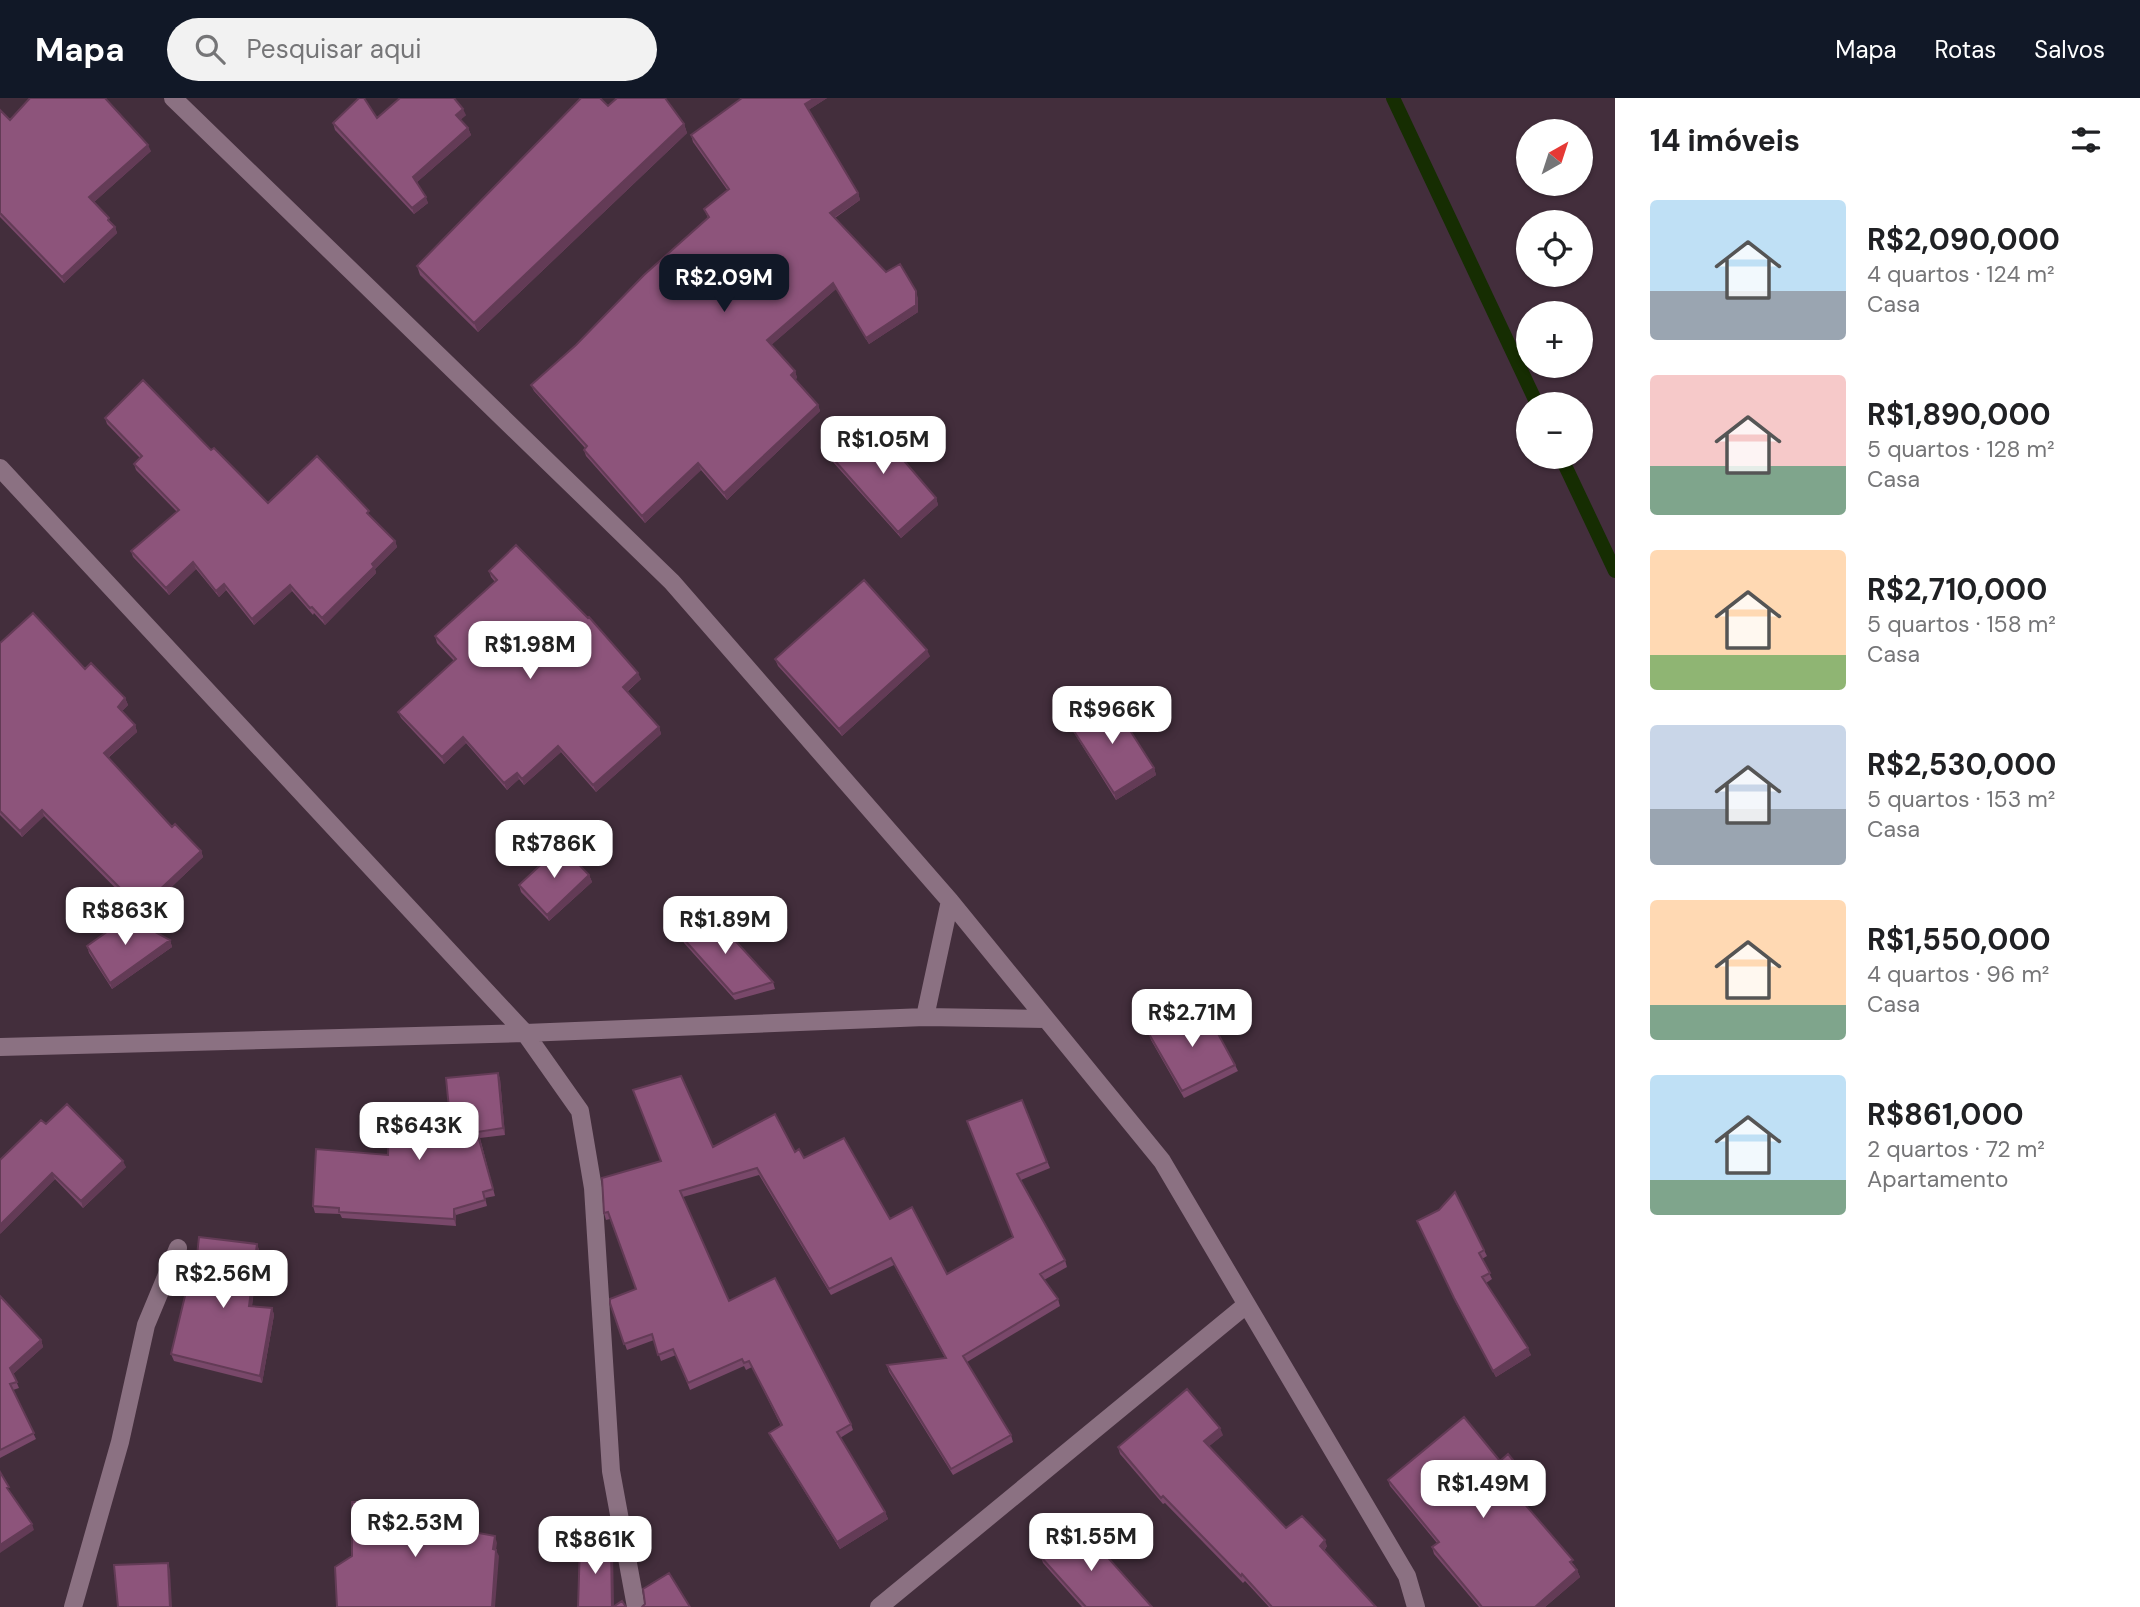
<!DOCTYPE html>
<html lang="pt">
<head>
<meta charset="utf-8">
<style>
	body { margin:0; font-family:"DM Sans",sans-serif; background:#f2f2f2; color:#202124; height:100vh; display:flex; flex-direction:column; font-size:26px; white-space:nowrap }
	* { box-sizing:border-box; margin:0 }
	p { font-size:23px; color:#757577 }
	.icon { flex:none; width:38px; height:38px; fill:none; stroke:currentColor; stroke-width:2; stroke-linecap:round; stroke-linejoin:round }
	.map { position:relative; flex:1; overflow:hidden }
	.side { display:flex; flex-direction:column; background:#fff; width:525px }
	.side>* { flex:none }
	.needle { width:46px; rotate:39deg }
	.buttons { position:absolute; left:1516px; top:21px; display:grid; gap:14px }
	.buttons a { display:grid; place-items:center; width:77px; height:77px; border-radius:50%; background:#fff; box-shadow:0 2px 5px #0004; font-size:35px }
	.price { position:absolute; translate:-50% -60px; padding:0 16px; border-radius:14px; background:#fff; color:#222; font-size:23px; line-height:46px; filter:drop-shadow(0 2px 4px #0008) }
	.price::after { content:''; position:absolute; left:50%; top:42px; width:21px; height:16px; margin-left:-10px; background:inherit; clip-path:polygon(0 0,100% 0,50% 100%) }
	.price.selected { background:#111827; color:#fff }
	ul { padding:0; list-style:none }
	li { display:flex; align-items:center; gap:21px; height:175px; padding:0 35px }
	li span { display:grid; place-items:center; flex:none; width:196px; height:140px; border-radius:7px; color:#555 }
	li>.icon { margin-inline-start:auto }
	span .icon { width:84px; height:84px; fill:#fffc; stroke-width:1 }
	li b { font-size:30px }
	h2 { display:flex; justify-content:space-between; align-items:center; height:84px; padding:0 35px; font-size:30px }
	header { display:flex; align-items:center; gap:42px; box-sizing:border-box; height:98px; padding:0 35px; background:#111827; color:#fff }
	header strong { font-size:33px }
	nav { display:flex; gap:38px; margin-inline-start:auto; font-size:24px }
	.search { width:490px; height:63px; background:#f2f2f2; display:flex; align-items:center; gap:18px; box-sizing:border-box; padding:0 24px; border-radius:38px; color:#757577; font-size:26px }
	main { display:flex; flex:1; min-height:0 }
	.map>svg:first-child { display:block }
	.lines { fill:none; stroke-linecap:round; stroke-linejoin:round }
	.stream { stroke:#162d02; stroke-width:14 }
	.minor { stroke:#8b7182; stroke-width:18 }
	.wall { fill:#79486a }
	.shaded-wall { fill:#633b56 }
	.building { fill:#8d547b; stroke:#633b56; stroke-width:2 }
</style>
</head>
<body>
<header>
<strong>Mapa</strong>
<div class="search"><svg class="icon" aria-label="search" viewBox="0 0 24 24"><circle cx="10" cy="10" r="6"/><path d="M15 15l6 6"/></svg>Pesquisar aqui</div>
<nav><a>Mapa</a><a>Rotas</a><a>Salvos</a></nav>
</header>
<main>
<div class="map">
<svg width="1615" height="1509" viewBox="0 0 1615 1509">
	<rect width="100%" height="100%" fill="#432e3c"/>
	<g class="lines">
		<path class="stream" d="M1393 0 1537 306
			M1561 359 1615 473"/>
		<path class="minor" d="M173 0 672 484 950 803 1162 1063 1407 1478 1416 1509
			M0 370 525 935 580 1013 593 1090 611 1373 636 1509
			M925 919 950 803
			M0 949 525 935 925 919 1045 921
			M73 1509 120 1344 146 1227 178 1150
			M879 1509 1246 1207"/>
	</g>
	<path class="wall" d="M742 0H827L808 12 858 95 860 102 835 120 886 174 918 200V214L869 246 836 191 771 247 795 273 797 280 795 281 818 307 820 313 727 402 701 372 645 425 586 358 584 352 585 350 534 293 531 287 576 247 708 120 704 111 728 93 693 44 691 37Z
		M608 8 684 26 687 35 478 234 420 177 417 168Z
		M0 12 10 22 151 53 94 104 115 129 117 135 64 185 0 119Z
		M466 17 460 22 468 30 471 37 417 84 428 105 414 116 335 32 333 25 377 20Z
		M105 320 211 352 268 405 371 420 395 443 397 449 375 471 376 475 325 527 314 515 313 517 292 493 254 527 226 492 219 499 196 471 169 497 133 459 131 453 177 414 136 372 134 366 140 360 107 326Z
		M829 356 936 400 938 407 901 440 832 363Z
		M489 473 641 581 627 594 659 629 661 636 596 694 561 654 524 687 519 681 507 692 466 645 444 666 401 620 398 614 454 563 437 545 435 538 495 484 491 479Z
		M0 545 85 571 125 600 128 607 122 613 135 627 137 634 108 660 172 729 201 753 203 759 142 817 44 718 22 739 0 717Z
		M930 558 842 638 778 568 775 561Z
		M1070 627 1154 670 1156 677 1116 702 1073 633Z
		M589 777 592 784 549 823 521 794 519 787Z
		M682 839 773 884 775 891 735 902 684 845Z
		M170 842 172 849 112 891 89 855 87 848Z
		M1149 936 1235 967 1238 973 1184 1000 1151 942Z
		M498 975 500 981 505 1037 480 1040 495 1098 485 1100 487 1108 456 1117V1128L342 1120 340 1116 315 1115 313 1108 388 1057 451 1031Z
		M1022 1002 1050 1070 1021 1082 1065 1162 1067 1169 1044 1182 1058 1201 1060 1208 967 1264 1011 1337 1013 1344 953 1377 889 1274 887 1267 945 1260 894 1167 831 1197 759 1077 683 1099 729 1203 851 1326 853 1332 840 1340 885 1414 888 1421 840 1451 772 1341 769 1335 781 1328 752 1269 746 1272 744 1268 690 1292 676 1257 661 1263 654 1242 627 1252 610 1205 636 1191 610 1121 606 1122 604 1115 713 1049 795 1054 890 1121 947 1176 1013 1139Z
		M46 1026 126 1069 83 1110 55 1081 0 1136Z
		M1439 1112 1484 1152 1487 1158 1482 1161 1492 1181 1486 1185 1531 1257 1496 1279 1457 1207 1417 1123Z
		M257 1146 259 1152 252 1208 272 1210 274 1217 262 1285 174 1263 171 1256 195 1176Z
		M0 1198 41 1242 43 1249 13 1276 19 1290 13 1292 36 1341 0 1360Z
		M1223 1337 1209 1348 1286 1430 1327 1448 1324 1453 1376 1509H1269L1245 1483 1243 1485 1165 1405 1163 1406 1120 1356 1118 1349Z
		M1500 1363 1538 1392 1540 1398 1527 1409 1575 1468 1580 1479 1545 1509H1479L1434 1456 1432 1449 1437 1445 1390 1388 1388 1382Z
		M1041 1459 1152 1509H1082L1043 1465Z"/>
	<path class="shaded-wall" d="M815 0H827L807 13 805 6Z
		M463 11 466 17 458 24 456 17Z
		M684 26 687 35 478 234 474 225Z
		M468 30 471 37 416 85 413 79Z
		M148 47 151 53 92 106 89 99Z
		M858 95 860 102 832 121 830 115Z
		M426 99 428 105 414 116 412 110Z
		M115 129 117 135 64 185 62 179Z
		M833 185 836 191 769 249 767 242Z
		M916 193 918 200V214L869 246 866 240Z
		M795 273 797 280 793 283 791 277Z
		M818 307 820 313 727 402 724 395Z
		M698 365 701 372 645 425 642 418Z
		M936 400 938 407 901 440 898 434Z
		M395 443 397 449 375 471 376 475 325 527 322 520 372 466Z
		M193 464 196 471 169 497 166 490Z
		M224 486 226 492 219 499 216 493Z
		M290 487 292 493 254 527 252 521Z
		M927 552 930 558 842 638 839 631Z
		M638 575 641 581 625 595 623 589Z
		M125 600 128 607 120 615 118 609Z
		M135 627 137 634 106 661 104 655Z
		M659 629 661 636 596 694 593 687Z
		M463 639 466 645 444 666 442 659Z
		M558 648 561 654 524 687 522 681Z
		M1154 670 1156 677 1116 702 1114 695Z
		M517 675 519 681 507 692 504 685Z
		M42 712 44 718 22 739 20 733Z
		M201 753 203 759 142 817 140 810Z
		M589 777 592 784 549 823 547 817Z
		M170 842 172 849 112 891 110 885Z
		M498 975 500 981 505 1037 503 1030Z
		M123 1063 126 1069 83 1110 81 1103Z
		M52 1075 55 1081 0 1136V1127Z
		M454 1111 456 1117V1128L454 1121Z
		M257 1146 259 1152 251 1214 249 1208Z
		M272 1210 274 1217 262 1285 260 1278Z
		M41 1242 43 1249 12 1277 10 1270Z
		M1528 1250 1531 1257 1496 1279 1493 1273Z
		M1220 1330 1223 1337 1207 1350 1204 1343Z
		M1538 1392 1540 1398 1525 1411 1523 1404Z
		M454 1403 457 1409 459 1438 457 1431Z
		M885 1414 888 1421 840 1451 837 1444Z
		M32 1426 34 1432 0 1455V1447Z
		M495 1438 497 1445 496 1452 499 1458 495 1509H492L493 1451Z
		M1325 1442 1327 1448 1322 1455 1320 1448Z
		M611 1447 613 1454 614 1509H612Z
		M168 1465 170 1472 172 1509H170Z
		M1577 1472 1580 1479 1545 1509H1535Z"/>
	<path class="building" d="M30 0H105L148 47 89 99 109 120 108 122 115 129 62 179 0 115V12L10 22Z
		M359 0H364L377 20 400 0H454L463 11 456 17 468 30 413 79 426 99 412 110 333 25Z
		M581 0H600L608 8 617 0H665L684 26 474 225 417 168Z
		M742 0H815L805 6 858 95 830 115 886 174 900 166 916 193V207L866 240 833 185 767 242 795 273 791 277 818 307 724 395 698 365 642 418 584 352 587 348 531 287 576 247 644 177 709 119 704 111 729 91 691 37Z
		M143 282 211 352 214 350 268 405 317 358 369 413 367 415 395 443 372 466 374 469 322 520 312 509 310 510 290 487 252 521 224 486 216 493 193 464 166 490 131 453 179 412 134 366 142 358 105 320Z
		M869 322 936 400 898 434 829 356Z
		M516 447 588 520 589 519 638 575 623 589 659 629 593 687 558 648 522 681 517 675 504 685 463 639 442 659 398 614 456 561 435 538 497 482 489 473Z
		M864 482 927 552 839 631 775 561Z
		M33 515 85 571 91 565 125 600 118 609 135 627 104 655 172 729 175 726 201 753 140 810 42 712 20 733 0 713V545Z
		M1110 601 1154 670 1114 695 1070 627Z
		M561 748 589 777 547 817 519 787Z
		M709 814 773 884 733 896 682 839Z
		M128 819 170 842 110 885 87 848Z
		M1203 908 1235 967 1182 993 1149 936Z
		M498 975 503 1030 477 1034 493 1091 483 1094 485 1102 454 1111V1121L339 1114V1110L313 1108 316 1051 388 1057 389 1026 451 1031 446 980Z
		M681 978 713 1049 775 1016 795 1054 799 1051 804 1060 844 1040 890 1121 912 1109 947 1176 1013 1139 967 1023 1022 1002 1047 1064 1017 1076 1065 1162 1040 1176 1058 1201 963 1258 1011 1337 951 1371 887 1267 946 1260 891 1160 829 1191 757 1070 680 1093 729 1203 775 1180 851 1326 837 1334 885 1414 837 1444 769 1335 782 1327 749 1263 744 1265 742 1261 688 1285 673 1251 658 1257 652 1236 624 1246 610 1205V1201L636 1191 608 1114 604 1115 602 1080 661 1063 633 992Z
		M67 1006 123 1063 81 1103 52 1075 0 1127V1062L41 1022 46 1026Z
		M1455 1094 1484 1152 1479 1155 1490 1175 1482 1179 1528 1250 1493 1273 1454 1200 1417 1123 1439 1112Z
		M199 1139 257 1146 249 1208 272 1210 260 1278 171 1256 191 1173 195 1176Z
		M0 1198 41 1242 10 1270 17 1284 10 1286 34 1335 0 1352Z
		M1187 1291 1220 1330 1204 1343 1286 1430 1302 1418 1325 1442 1320 1448 1376 1509H1272L1242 1476 1241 1478 1163 1398 1161 1400 1118 1349Z
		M1464 1319 1500 1363 1508 1356 1538 1392 1523 1404 1573 1462 1570 1464 1577 1472 1535 1509H1482L1432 1449 1439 1444 1388 1382Z
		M0 1374 9 1389 7 1390 32 1426 0 1447Z
		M454 1403 457 1431 495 1438 493 1451 496 1452 492 1509H337L335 1469 352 1458V1404Z
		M1077 1425 1152 1509H1086L1041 1459Z
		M580 1447H611L612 1509H578Z
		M168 1465 170 1509H118L114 1467Z
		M669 1475 690 1509H642L645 1506 643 1491Z
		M622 1503 626 1509H613Z"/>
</svg>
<div class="buttons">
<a><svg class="needle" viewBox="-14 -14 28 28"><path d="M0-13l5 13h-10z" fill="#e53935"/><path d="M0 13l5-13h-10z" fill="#757577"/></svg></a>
<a><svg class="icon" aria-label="locate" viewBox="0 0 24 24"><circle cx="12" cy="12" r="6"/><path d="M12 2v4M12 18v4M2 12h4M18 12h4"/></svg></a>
<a>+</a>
<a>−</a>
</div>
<b class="price selected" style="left:724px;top:216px">R$2.09M</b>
<b class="price" style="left:883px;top:378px">R$1.05M</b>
<b class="price" style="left:530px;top:583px">R$1.98M</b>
<b class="price" style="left:1112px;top:648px">R$966K</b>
<b class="price" style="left:554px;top:782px">R$786K</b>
<b class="price" style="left:125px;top:849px">R$863K</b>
<b class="price" style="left:725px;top:858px">R$1.89M</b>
<b class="price" style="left:1192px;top:951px">R$2.71M</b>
<b class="price" style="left:419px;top:1064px">R$643K</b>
<b class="price" style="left:223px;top:1212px">R$2.56M</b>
<b class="price" style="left:1483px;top:1422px">R$1.49M</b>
<b class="price" style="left:415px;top:1461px">R$2.53M</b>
<b class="price" style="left:1091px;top:1475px">R$1.55M</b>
<b class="price" style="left:595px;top:1478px">R$861K</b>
</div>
<section class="side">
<h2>14 imóveis<svg class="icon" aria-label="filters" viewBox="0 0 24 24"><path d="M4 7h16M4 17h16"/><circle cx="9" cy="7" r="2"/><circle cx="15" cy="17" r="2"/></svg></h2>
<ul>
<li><span style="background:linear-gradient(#bfe0f5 65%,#9aa5b1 0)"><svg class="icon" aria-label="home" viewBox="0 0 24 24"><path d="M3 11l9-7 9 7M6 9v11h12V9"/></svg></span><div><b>R$2,090,000</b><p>4 quartos · 124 m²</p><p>Casa</p></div></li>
<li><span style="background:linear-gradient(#f6c9c9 65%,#7fa58c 0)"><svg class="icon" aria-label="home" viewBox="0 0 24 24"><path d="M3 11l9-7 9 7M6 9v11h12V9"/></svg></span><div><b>R$1,890,000</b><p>5 quartos · 128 m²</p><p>Casa</p></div></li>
<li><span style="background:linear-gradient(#ffd9b3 75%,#8fb573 0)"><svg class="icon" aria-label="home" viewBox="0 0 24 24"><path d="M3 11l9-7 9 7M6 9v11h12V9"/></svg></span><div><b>R$2,710,000</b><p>5 quartos · 158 m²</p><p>Casa</p></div></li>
<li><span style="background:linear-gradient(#c9d6e8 60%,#9aa5b1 0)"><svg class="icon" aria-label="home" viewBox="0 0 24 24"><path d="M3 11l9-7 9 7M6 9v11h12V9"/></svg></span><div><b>R$2,530,000</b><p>5 quartos · 153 m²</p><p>Casa</p></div></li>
<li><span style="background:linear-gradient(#ffd9b3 75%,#7fa58c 0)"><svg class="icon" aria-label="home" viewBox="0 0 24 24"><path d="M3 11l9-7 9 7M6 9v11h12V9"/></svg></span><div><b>R$1,550,000</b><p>4 quartos · 96 m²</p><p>Casa</p></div></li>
<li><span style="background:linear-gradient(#bfe0f5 75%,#7fa58c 0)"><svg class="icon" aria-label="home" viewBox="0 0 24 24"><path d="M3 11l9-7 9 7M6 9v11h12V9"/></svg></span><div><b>R$861,000</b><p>2 quartos · 72 m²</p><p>Apartamento</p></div></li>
</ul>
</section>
</main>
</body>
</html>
